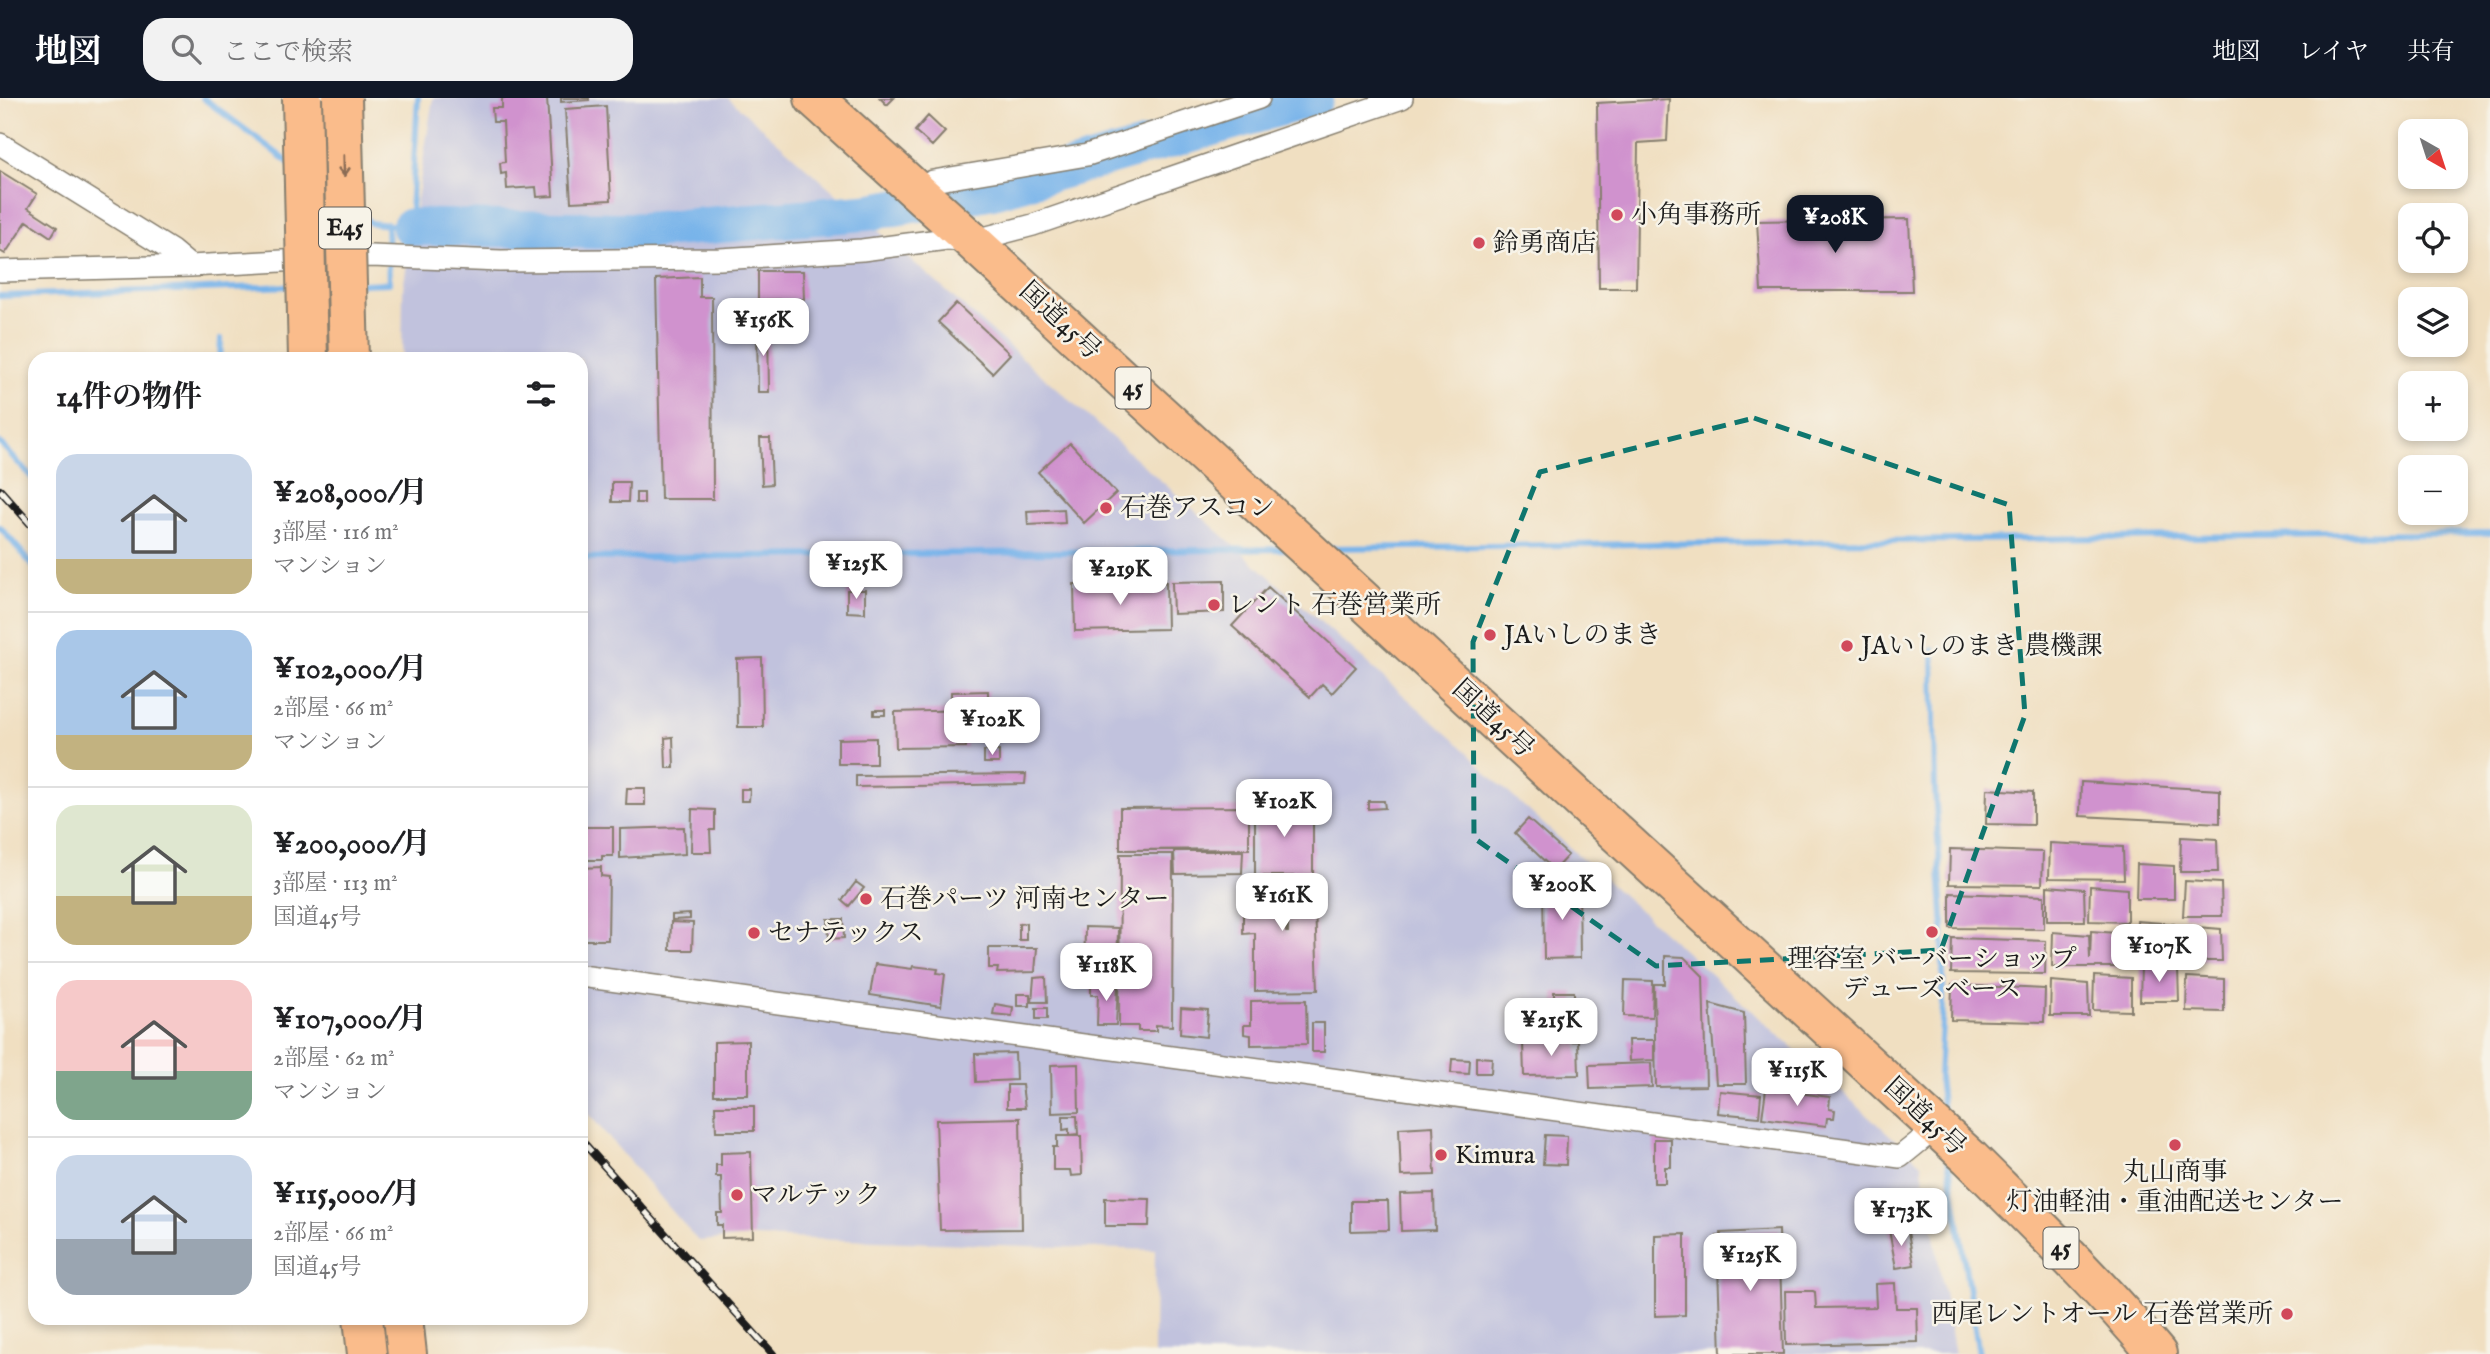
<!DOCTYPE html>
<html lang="ja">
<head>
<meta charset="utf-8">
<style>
	body { margin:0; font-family:"IM FELL English","Noto Serif JP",serif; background:#f2f2f2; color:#202124; height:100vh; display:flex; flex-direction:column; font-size:26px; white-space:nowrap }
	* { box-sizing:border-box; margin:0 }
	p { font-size:23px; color:#757577 }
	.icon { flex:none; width:38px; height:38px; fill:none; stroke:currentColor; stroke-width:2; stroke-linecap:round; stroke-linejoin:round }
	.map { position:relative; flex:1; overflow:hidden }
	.drawer { position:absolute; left:28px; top:254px; width:560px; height:973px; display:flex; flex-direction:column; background:#fff; border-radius:21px; box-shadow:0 4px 10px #0003 }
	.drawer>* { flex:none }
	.needle { width:46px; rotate:141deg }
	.controls { position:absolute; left:2398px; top:21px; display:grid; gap:14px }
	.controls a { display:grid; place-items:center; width:70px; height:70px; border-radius:14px; background:#fff; box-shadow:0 4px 10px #0003; font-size:35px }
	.price { position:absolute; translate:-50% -60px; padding:0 16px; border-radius:14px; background:#fff; color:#222; font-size:23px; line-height:46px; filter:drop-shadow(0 2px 4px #0008) }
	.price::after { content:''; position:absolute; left:50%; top:42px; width:21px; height:16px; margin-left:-10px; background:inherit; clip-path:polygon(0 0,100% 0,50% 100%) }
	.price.selected { background:#111827; color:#fff }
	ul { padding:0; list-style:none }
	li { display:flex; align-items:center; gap:21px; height:175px; padding:0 28px }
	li+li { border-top:2px solid #e0e0e0 }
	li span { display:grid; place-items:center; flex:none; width:196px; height:140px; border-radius:21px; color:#555 }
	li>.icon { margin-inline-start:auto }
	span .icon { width:84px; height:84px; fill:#fffc; stroke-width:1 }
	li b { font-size:30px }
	h2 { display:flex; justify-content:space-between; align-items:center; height:84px; padding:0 28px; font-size:30px }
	header { display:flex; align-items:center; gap:42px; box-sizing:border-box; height:98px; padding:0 35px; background:#111827; color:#fff }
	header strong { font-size:33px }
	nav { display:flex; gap:38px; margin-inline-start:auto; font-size:24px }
	.search { width:490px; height:63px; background:#f2f2f2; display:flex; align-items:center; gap:18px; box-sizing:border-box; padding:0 24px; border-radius:21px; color:#757577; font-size:26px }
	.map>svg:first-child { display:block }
	.industrial { fill:#c1c2dd }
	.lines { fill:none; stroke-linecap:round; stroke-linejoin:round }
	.stream { stroke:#78b4ea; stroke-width:6 }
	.river { stroke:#78b4ea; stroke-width:37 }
	.building { fill:#d092ce }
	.street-casing { stroke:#867e6e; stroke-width:24 }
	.highway-casing { stroke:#867e6e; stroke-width:42 }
	.street { stroke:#fff; stroke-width:21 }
	.highway { stroke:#fabc8b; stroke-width:38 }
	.rail-casing { stroke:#1c1c1c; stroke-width:8 }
	.rail { stroke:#f7f3e8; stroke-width:5; stroke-dasharray:16; stroke-linecap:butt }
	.highway-bridge-casing { stroke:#867e6e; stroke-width:42; stroke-linecap:butt }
	.highway-bridge { stroke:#fabc8b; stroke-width:38 }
	.oneway { stroke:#8b6c54 }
	.marked { fill:none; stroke:#0f766e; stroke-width:5; stroke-dasharray:14 9; stroke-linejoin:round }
	.poi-dot { fill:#d1495b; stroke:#f7f3e8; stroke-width:2.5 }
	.labels { text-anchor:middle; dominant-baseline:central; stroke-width:5; stroke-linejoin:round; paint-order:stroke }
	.shield { fill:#f7f3e8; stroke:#5e5c59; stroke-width:2 }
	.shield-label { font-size:24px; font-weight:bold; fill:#1c1c1c }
	.poi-label { font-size:26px; fill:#1c1c1c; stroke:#f7f3e8; text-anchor:start }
	.street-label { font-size:26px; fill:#1c1c1c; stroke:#f7f3e8 }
</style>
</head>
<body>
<header>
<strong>地図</strong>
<div class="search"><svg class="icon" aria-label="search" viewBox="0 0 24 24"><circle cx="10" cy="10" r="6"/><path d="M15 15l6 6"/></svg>ここで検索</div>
<nav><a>地図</a><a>レイヤ</a><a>共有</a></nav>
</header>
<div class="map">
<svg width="2490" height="1256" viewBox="0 0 2490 1256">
	<rect width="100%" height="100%" fill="#f7f3e8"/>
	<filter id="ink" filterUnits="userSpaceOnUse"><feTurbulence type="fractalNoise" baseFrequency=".0143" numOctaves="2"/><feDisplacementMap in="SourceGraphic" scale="14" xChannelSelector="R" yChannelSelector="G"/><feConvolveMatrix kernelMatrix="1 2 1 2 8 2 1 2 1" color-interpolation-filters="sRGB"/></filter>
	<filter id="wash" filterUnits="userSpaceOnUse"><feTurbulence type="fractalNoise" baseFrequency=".00686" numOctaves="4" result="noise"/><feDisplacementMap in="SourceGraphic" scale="28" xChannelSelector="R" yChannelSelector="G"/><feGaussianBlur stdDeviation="1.57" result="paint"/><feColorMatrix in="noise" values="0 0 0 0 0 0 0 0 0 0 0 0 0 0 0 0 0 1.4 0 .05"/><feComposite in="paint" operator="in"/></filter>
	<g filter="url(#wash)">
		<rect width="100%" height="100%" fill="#f0dfc1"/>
		<path class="industrial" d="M433 0H728L1461 648 1490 678 1921 1065 1955 1256H1154L1155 1152 753 1139 698 1143 581 1007V261H402L403 191Z"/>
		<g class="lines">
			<path class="stream" d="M203 0 291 66
				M359 116 371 125 410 129 418 0
				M359 186 389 185 387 126
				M0 198 293 188
				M220 261 221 241
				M0 345 35 383
				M0 429 35 470
				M1327 450 2490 435
				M581 460 1284 451
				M1933 551 1935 692 1943 818V906L1939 979 1943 1015
				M1948 1061 1979 1256"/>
			<path class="river" d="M410 129 641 133 869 114 991 93 1315 0"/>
		</g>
		<g id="blocks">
			<path class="building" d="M502 0H547L553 98 537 99 536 89 507 91 506 75 501 76 500 65 505 64 503 24H493L492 10H502Z
				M561 0H589V2L561 4Z
				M880 0H894L887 7Z
				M1669 1 1667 43 1638 45 1636 190H1599L1597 5Z
				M606 8 611 102 571 104 565 11Z
				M928 18 945 34 932 48 915 33Z
				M0 73 37 96 28 110 57 129 51 139 27 123 5 156 0 153Z
				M1909 121 1912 193H1761L1757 123Z
				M758 173H803L804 201 758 202Z
				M700 179V199H712L713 401H661L656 181Z
				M956 205 1010 256 992 275 938 224Z
				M768 226 769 294H758L757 227Z
				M760 340H770L772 386 762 387Z
				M1070 345 1116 395 1084 425 1038 374Z
				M612 384H629L628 404H612Z
				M636 395H644V405H636Z
				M1064 411 1065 425 1028 427 1027 413Z
				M1224 483V514L1173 516 1172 484Z
				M1166 484 1167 531 1075 533 1074 486Z
				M1268 489 1356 569 1332 595 1322 586 1310 599 1232 528Z
				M847 492H865V515L847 514Z
				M762 560 763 629H738L737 561Z
				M988 593V603H982V605H951V594Z
				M874 612H885V617H874Z
				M966 612V649L896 650 895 614Z
				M673 639 674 670H666L665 640Z
				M876 640V666H838V641Z
				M984 653H999V665H984Z
				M1026 676 1025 686 856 689V678Z
				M2081 684 2220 692V725L2080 718Z
				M627 690H645V707H626Z
				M741 691H750L749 703H741Z
				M1987 691 2033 694V727L1986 726Z
				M1368 703H1384L1385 710 1368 711Z
				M1255 704H1313V778H1255Z
				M1249 709V751L1120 752V710Z
				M692 711 715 712V732H710L711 754H691Z
				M1528 721 1568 757 1554 772 1515 735Z
				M581 729H613V758H602V762H584V759H581Z
				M684 729 685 756 620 760V731Z
				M2181 739 2217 741 2218 774H2180Z
				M2050 745 2123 749 2124 781 2049 780Z
				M1950 751 2043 754 2042 787 1949 786Z
				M1174 753H1243L1242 775 1175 776Z
				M1120 756H1173L1172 928 1156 927V933H1138V928H1119Z
				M2137 766 2174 768V801H2136Z
				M601 769V778L609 779 608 842H581V770Z
				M1288 779H1314L1318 892 1255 893V835L1243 836V781L1285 780 1286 834H1288Z
				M2185 783 2221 785 2222 818H2183Z
				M856 784 864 790 849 808 842 802Z
				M1579 788 1580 860 1544 861 1543 789Z
				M2047 788 2084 791 2085 823H2047Z
				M2090 788 2127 791V824L2089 823Z
				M1950 795 2044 798V831L1950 830Z
				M690 816V821L672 822V817Z
				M828 821H843L844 840 829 841Z
				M2137 823 2174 826 2175 859 2136 858Z
				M671 824 693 825 692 852H670Z
				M1026 825V842H1019V826Z
				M2185 828 2221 831 2222 863H2184Z
				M1085 829 1118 830 1117 884H1084Z
				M2091 833 2128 836V869H2052L2053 834 2089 837 2090 861Z
				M1952 840 2046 843 2045 876 1951 875Z
				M989 850H1037L1035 874 997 875 998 870H989Z
				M1665 858 1684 859 1703 878 1706 988 1656 989 1654 886H1665Z
				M875 866 912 871 913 868 938 871 937 875 945 876 941 908 870 897Z
				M2141 868 2178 871 2179 903H2140Z
				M2094 878 2131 880V913L2093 912Z
				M1046 879 1047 904H1032L1034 880Z
				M2187 879 2224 881V914L2186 913Z
				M1625 882 1653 883 1652 919 1624 918Z
				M2051 883 2088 886 2089 918H2050Z
				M1091 885 1118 886 1116 927H1097L1098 897H1091Z
				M1952 887 2045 891 2044 924 1951 922Z
				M1554 894H1574V937H1554Z
				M1017 896H1030V908H1017Z
				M1306 902 1307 946 1251 947V937L1244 936V927H1251V903Z
				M995 906 1013 909 1012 918 993 916Z
				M1710 906 1744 915 1746 986H1716Z
				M1036 910H1047V921H1036Z
				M1181 910 1208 912 1206 939 1180 936Z
				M1312 925H1324V954H1312Z
				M1628 942H1654V962L1629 963Z
				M748 943V997H714V944Z
				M1578 943 1579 977 1524 978 1523 944Z
				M1015 955 1016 982 976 984 975 956Z
				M1476 959 1492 960 1491 975H1476Z
				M1452 961 1470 962 1469 976 1451 975Z
				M1651 965 1652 989 1590 991 1589 967Z
				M1078 966 1079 1014 1052 1015 1051 967Z
				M1007 987H1022L1025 1010H1007Z
				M1766 991 1830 999 1829 1011 1835 1012 1834 1020H1827L1826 1028 1762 1020Z
				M1720 993 1761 997 1759 1019 1718 1015Z
				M715 1008H754V1033H716Z
				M1063 1018H1077L1078 1036 1069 1037V1031L1063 1032Z
				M1020 1020 1022 1131 940 1132 936 1022Z
				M1433 1028 1435 1077 1401 1078 1399 1030Z
				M1545 1037 1567 1038 1566 1067 1543 1066Z
				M1057 1038H1081L1082 1077 1071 1078 1070 1072H1053V1049H1057Z
				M1654 1041H1671V1069H1665V1085H1654Z
				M751 1054 753 1139 722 1140V1127H717V1115H722L721 1079H716V1067H721V1055Z
				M1434 1095 1435 1132 1401 1133 1400 1096Z
				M1105 1100 1150 1101 1149 1128H1105Z
				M1351 1103H1388L1389 1132 1351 1133Z
				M1907 1129 1914 1167 1896 1170 1889 1132Z
				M1779 1132 1783 1256H1721L1717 1138H1721V1135Z
				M1685 1136V1217L1655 1218V1137Z
				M1895 1185 1896 1210H1917L1918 1244 1786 1247 1785 1193H1813L1815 1194 1816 1210 1876 1209 1875 1186Z"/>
		</g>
	</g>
	<g filter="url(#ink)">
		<use href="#blocks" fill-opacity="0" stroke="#867e6e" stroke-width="2"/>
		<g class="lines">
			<g class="street-casing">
				<path id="street" d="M0 46 172 153 190 168
					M915 91 933 83 1087 57 1259 0
					M0 173 190 168 371 158 501 163 720 161 862 152 947 141 972 143 1033 127 1402 0
					M581 878 1900 1059 1937 1029"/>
			</g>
			<g class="highway-casing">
				<path id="highway" d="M814 0 972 143 1969 1059C2033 1123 2099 1186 2157 1256
					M363 1220 367 1256
					M403 1220 407 1256"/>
			</g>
			<use href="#street" class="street"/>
			<use href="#highway" class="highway"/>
			<g class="rail-casing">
				<path id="rail" d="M0 392 35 431
					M581 1042 773 1256"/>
			</g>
			<use href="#rail" class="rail"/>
			<g class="highway-bridge-casing">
				<path id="highway-bridge" d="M302 0 308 261
					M342 0 349 261"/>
			</g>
			<use href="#highway-bridge" class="highway-bridge"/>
		</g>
		<defs><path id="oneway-shaft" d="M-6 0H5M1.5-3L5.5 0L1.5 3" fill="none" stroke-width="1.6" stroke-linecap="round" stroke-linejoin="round" transform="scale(1.75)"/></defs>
		<use class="oneway" href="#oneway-shaft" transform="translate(344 68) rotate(89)"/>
	</g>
	<path class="marked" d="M1754 320 2009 407 2025 617 1941 852 1656 868 1474 740 1473 544 1540 374Z"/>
	<g class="poi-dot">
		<circle cx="1617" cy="117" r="7"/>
		<circle cx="1479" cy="145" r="7"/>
		<circle cx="1106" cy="410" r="7"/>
		<circle cx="1214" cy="507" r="7"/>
		<circle cx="1490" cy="537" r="7"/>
		<circle cx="1847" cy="548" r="7"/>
		<circle cx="866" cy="801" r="7"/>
		<circle cx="1932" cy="834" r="7"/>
		<circle cx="754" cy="835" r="7"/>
		<circle cx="2175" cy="1047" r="7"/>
		<circle cx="1441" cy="1057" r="7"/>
		<circle cx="737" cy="1097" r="7"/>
		<circle cx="2287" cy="1216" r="7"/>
	</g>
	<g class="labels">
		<g class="shield">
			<rect x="319" y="109.5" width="52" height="41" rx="5"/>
			<rect x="1115.5" y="269.5" width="35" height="41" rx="5"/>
			<rect x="2043.5" y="1129.5" width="35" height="41" rx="5"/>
		</g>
		<g class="shield-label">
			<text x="345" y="130">E45</text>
			<text x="1133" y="290">45</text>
			<text x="2061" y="1150">45</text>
		</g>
		<g class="poi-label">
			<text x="1631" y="117">小角事務所</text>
			<text x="1493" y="145">鈴勇商店</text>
			<text x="1120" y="410">石巻アスコン</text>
			<text x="1228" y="507">レント 石巻営業所</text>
			<text x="1504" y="537">JAいしのまき</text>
			<text x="1861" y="548">JAいしのまき 農機課</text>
			<text x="880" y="801">石巻パーツ 河南センター</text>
			<text x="768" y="835">セナテックス</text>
			<text x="1932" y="861" text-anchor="middle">理容室 バーバーショップ<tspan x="1932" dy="30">デューズベース</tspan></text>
			<text x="1455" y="1057">Kimura</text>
			<text x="2175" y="1074" text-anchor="middle">丸山商事<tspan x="2175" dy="30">灯油軽油・重油配送センター</tspan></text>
			<text x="751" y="1097">マルテック</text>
			<text x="2273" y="1216" text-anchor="end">西尾レントオール 石巻営業所</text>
		</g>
		<g class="street-label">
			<text transform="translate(1060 223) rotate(43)">国道45号</text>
			<text transform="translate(1493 621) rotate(43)">国道45号</text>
			<text transform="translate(1925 1019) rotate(43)">国道45号</text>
		</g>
	</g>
</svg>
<div class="controls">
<a><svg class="needle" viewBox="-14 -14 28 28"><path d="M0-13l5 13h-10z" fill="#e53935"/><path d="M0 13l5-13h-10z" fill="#757577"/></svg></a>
<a><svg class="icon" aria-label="locate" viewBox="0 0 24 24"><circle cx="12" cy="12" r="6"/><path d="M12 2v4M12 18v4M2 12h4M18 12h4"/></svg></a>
<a><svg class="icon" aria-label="layers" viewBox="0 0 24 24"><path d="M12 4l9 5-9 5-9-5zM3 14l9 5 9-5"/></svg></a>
<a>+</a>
<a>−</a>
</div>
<b class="price selected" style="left:1835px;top:157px">¥208K</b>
<b class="price" style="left:763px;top:260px">¥156K</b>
<b class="price" style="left:856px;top:503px">¥125K</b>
<b class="price" style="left:1120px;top:509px">¥219K</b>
<b class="price" style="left:992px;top:659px">¥102K</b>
<b class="price" style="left:1284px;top:741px">¥102K</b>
<b class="price" style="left:1562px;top:824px">¥200K</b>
<b class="price" style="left:1282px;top:835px">¥161K</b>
<b class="price" style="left:2159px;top:886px">¥107K</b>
<b class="price" style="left:1106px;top:905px">¥118K</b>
<b class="price" style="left:1551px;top:960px">¥215K</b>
<b class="price" style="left:1797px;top:1010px">¥115K</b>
<b class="price" style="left:1901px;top:1150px">¥173K</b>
<b class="price" style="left:1750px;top:1195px">¥125K</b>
<section class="drawer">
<h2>14件の物件<svg class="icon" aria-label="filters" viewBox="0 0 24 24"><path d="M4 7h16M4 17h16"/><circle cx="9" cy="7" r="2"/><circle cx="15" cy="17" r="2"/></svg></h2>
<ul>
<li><span style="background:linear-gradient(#c9d6e8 75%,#c2b280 0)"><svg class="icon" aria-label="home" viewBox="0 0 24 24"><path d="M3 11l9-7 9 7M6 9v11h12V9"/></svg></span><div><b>¥208,000/月</b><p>3部屋 · 116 m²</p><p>マンション</p></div></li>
<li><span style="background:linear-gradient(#a9c7e8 75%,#c2b280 0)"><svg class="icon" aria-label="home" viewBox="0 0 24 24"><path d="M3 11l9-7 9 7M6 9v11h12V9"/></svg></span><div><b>¥102,000/月</b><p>2部屋 · 66 m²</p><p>マンション</p></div></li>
<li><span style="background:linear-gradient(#dfe7d0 65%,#c2b280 0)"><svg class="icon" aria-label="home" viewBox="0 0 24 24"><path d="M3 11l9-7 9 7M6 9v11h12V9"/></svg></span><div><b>¥200,000/月</b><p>3部屋 · 113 m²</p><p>国道45号</p></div></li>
<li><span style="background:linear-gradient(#f6c9c9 65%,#7fa58c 0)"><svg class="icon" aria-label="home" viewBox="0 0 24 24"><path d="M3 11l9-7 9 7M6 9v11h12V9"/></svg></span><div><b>¥107,000/月</b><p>2部屋 · 62 m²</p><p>マンション</p></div></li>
<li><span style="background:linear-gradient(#c9d6e8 60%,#9aa5b1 0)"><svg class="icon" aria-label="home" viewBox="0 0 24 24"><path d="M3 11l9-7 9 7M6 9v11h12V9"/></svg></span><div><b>¥115,000/月</b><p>2部屋 · 66 m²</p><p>国道45号</p></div></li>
</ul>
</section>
</div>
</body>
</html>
